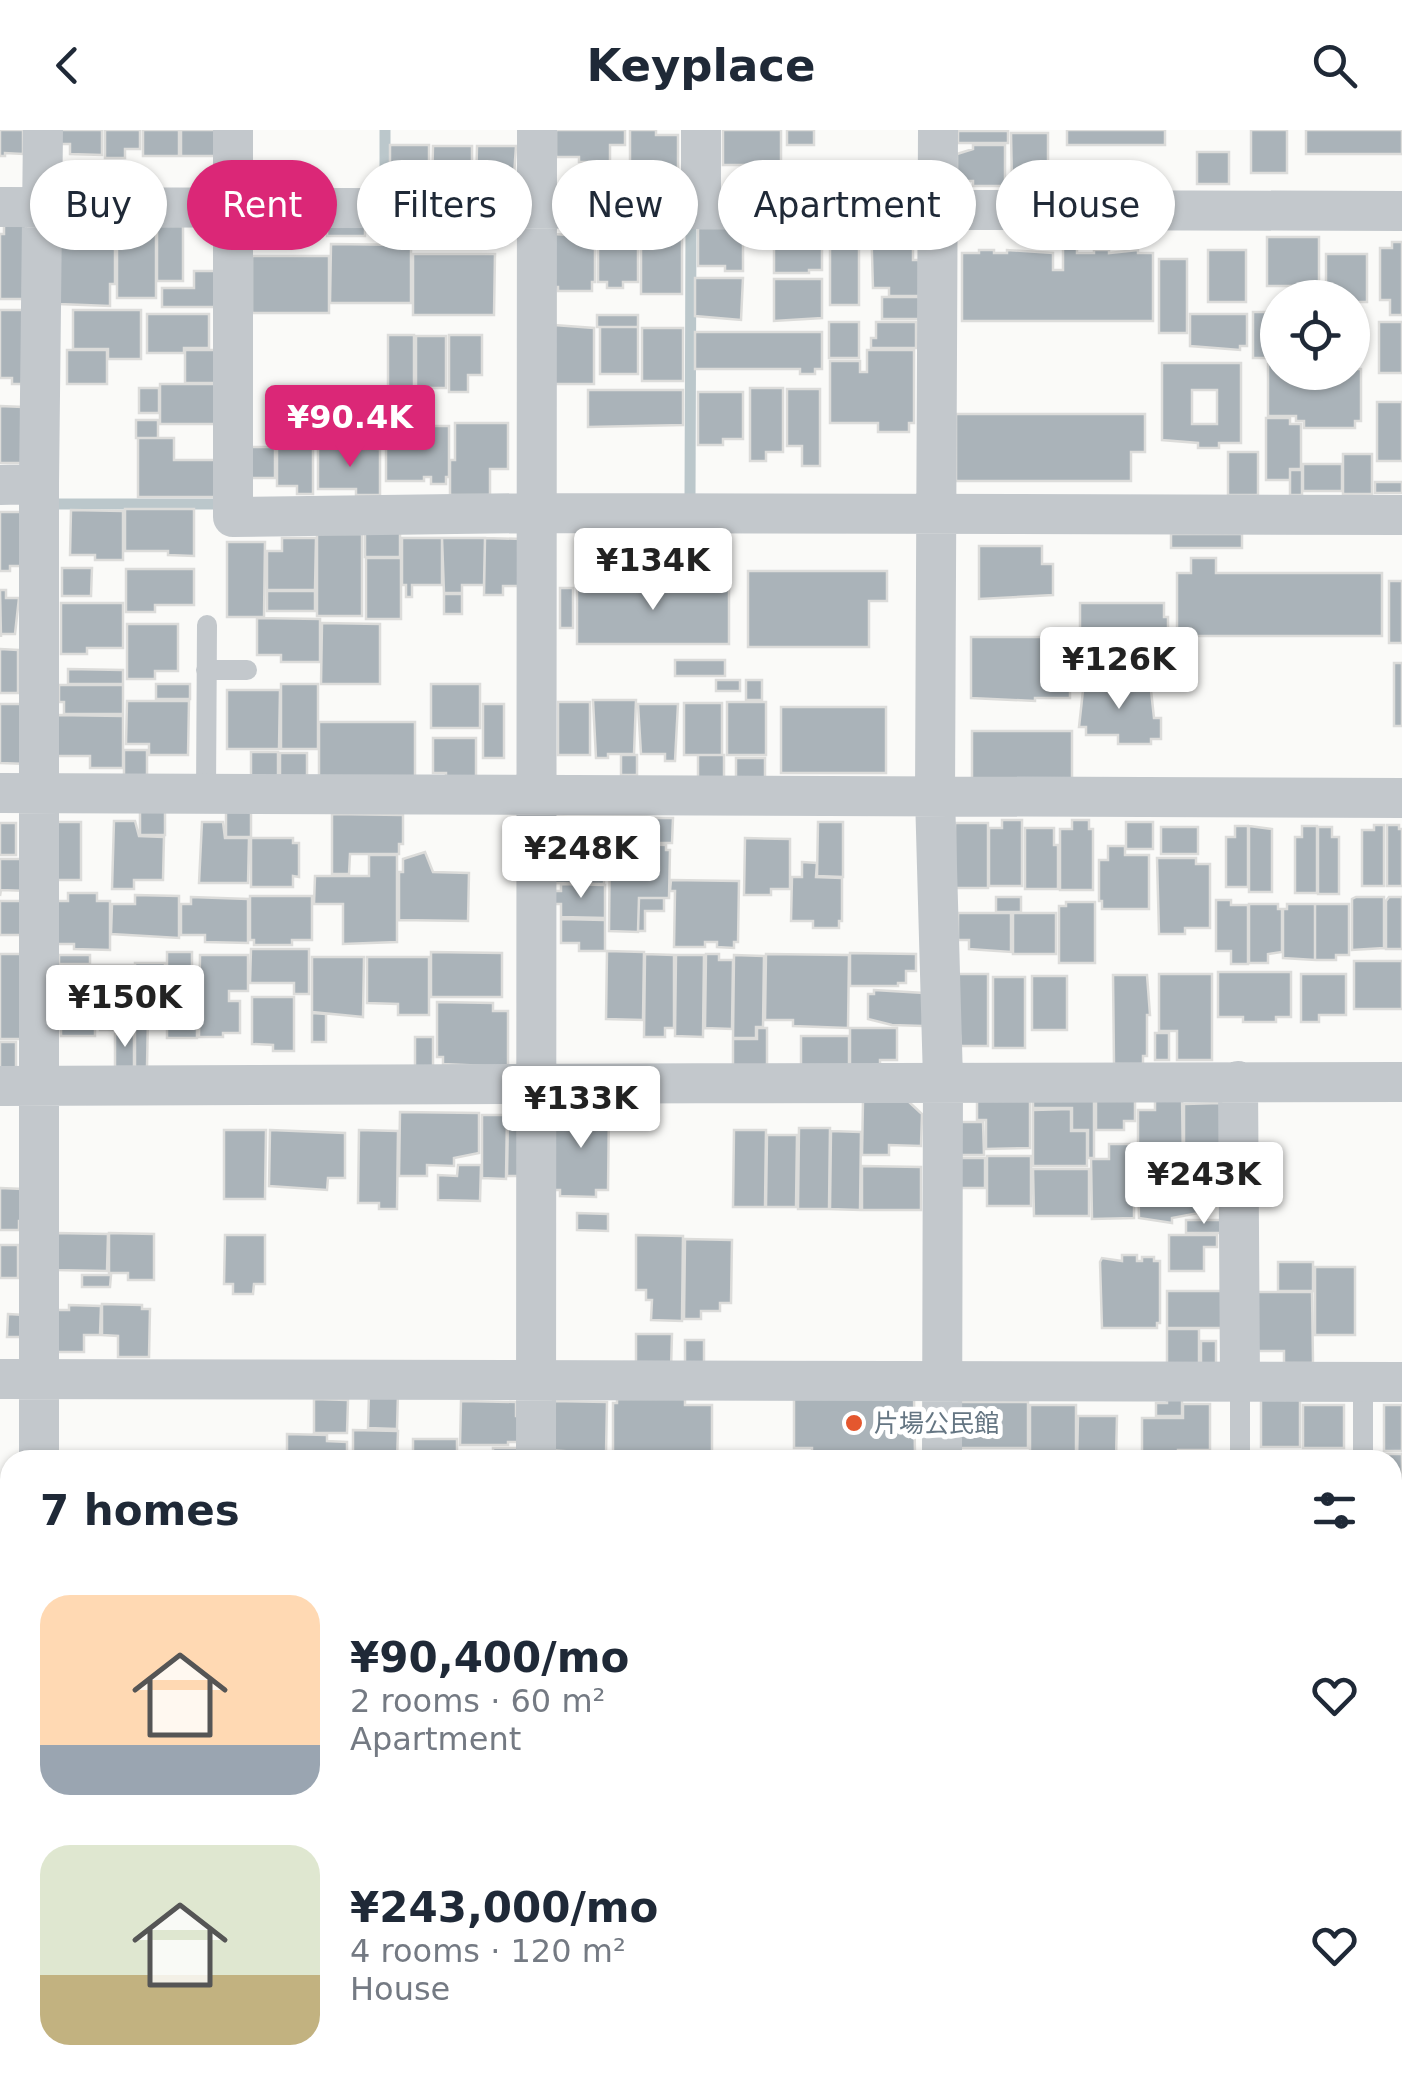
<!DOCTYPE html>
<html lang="en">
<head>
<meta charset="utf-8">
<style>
	body { margin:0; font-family:"DejaVu Sans","Noto Sans JP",sans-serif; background:#f2f2f3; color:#1f2937; height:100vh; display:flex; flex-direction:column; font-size:38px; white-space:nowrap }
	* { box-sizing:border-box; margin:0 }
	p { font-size:32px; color:#747a83 }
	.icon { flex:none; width:55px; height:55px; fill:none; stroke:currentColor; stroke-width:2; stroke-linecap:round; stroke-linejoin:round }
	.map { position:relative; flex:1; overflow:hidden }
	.side { position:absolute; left:0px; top:1320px; width:1402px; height:640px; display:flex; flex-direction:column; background:#fff; border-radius:30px 30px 0 0; box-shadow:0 2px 8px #0004 }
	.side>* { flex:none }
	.banner { position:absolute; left:30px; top:30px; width:1342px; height:90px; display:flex; gap:20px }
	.fabs { position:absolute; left:1260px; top:150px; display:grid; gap:20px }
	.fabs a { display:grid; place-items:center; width:110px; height:110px; border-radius:50%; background:#fff; box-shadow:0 2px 8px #0004; font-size:50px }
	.price { position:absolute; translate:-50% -85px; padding:0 22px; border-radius:10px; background:#fff; color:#222; font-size:32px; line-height:65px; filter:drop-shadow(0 2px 5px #0008) }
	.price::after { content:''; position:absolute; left:50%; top:60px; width:30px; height:22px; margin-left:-15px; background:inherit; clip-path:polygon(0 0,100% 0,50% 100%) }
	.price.on { background:#db2777; color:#fff }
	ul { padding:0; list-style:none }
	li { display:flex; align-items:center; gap:30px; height:250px; padding:0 40px }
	li span { display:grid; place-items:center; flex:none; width:280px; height:200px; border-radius:30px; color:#555 }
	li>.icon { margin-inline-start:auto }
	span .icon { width:120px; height:120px; fill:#fffc; stroke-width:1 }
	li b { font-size:42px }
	h2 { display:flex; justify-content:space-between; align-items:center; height:120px; padding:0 40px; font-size:42px }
	.chip { padding:0 35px; border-radius:45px; background:#fff; box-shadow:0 2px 8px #0004; font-size:35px; line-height:90px }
	.chip.on { background:#db2777; color:#fff }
	header { display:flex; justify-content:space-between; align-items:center; height:130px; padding:0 40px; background:#fff; font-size:45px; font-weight:800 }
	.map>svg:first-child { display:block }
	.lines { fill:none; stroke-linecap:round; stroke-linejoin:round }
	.stream { stroke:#bbc7cb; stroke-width:11 }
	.building { fill:#aab3b9; stroke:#dcdcda; stroke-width:2.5; fill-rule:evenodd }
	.lane { stroke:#c3c8cc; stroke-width:20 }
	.street { stroke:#c3c8cc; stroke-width:40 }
	.poi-dot { fill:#e4572e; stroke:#fff; stroke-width:4 }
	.labels { text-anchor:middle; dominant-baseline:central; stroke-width:10; stroke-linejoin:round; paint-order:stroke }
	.poi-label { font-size:25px; fill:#657683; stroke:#fff; text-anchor:start }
</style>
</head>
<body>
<header><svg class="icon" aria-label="back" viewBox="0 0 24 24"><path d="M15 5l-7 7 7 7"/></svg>Keyplace<svg class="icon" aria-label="search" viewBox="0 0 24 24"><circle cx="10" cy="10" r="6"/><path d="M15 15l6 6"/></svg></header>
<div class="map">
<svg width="1402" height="1960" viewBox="0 0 1402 1960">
	<rect width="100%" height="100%" fill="#fafaf8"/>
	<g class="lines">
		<path class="stream" d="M380 66H385V0
			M683 371H690L691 92
			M56 374H215
			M1400 1897 1402 1758
			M246 1960 247 1950
			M1399 1960V1927"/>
	</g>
	<path class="building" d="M0 0H23V24L5 23V26H0Z
		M59 0H102V25L70 24V14H58Z
		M105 0H140V19H125V28H105Z
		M143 0H179V26H143Z
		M181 0H216V26H181Z
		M556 0H625V15H610V32H579V27H556Z
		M630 0H656V5H678V42H655V50H634V42H630Z
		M723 0H781V35H723Z
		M787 0H814V15H787Z
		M1067 0H1165V15H1067Z
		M1251 0H1287V43H1251Z
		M1306 0H1402V24H1306Z
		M958 1H1008V13H958Z
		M1011 3H1048V52L1012 55Z
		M390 15H429V43L415 42 412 61H390Z
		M973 15H1005V56H973V51H957V24L973 19Z
		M433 16H472V43H461V58H432Z
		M477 16H516L513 61H476Z
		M1197 22H1229V54H1197Z
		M327 92H365V106H327Z
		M830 92H859V175H830Z
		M871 93H913V130H919V166H889V158H873Z
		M4 95H26L25 169H0V104H4Z
		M157 96H183V151H157Z
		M65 98H115V154H110V176L59 174V115H65Z
		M117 98H156V168H117Z
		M698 98H743V141H725V136H698Z
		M774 99H822V140H809V143H774Z
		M598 103 638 106V152H623V158H607V152H598Z
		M641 103 682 106V164H641Z
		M554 104 595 107V152H592V161H558V157H554Z
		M1267 107H1319V156H1267Z
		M1392 112H1402V185H1390V170H1380V118H1392Z
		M331 114 411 115V173H330Z
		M1063 118H1077V123H1094V120H1109V123L1138 120V123H1153V191H962V123H979V120H994V123H1007V120L1053 123V140H1063Z
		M1208 120H1246V172H1208Z
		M413 124H495L494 185H413Z
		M1326 124H1367V172H1352V168H1326Z
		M252 126H329V183H252Z
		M1159 129H1187V203H1159Z
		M194 141H219V177H162V158H194Z
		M695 148H743L741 190 695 186Z
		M774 149H822V188L774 191Z
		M882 167H919V189H882Z
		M0 180H25L22 254H12V248H0Z
		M73 180H141V229H108V219H73Z
		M1253 182H1278V228H1253Z
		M147 184H209V218H184V223H147Z
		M1190 184H1247V216H1240V220L1190 216Z
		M597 185H638V197H597Z
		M829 192H859V228H829Z
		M876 192H916V218H871V208H876Z
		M1379 192H1402V243H1379Z
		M554 195 594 198V254H554Z
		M600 197H638V244H600Z
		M642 198H683V251H642Z
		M695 202H822V239H815V244H800V239H695Z
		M388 205H414V275H388Z
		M449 205H482V245H468V262H449Z
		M416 206H446V258H416Z
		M67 220H107V254H67Z
		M185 220H217V253H185Z
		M867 220H914V293H909V302H878V293H830V231H860V242H867Z
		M1162 233H1241V313H1219V318H1198V313L1162 310ZM1192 260H1217V294H1192Z
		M1268 234H1278V242H1352V239H1361V291H1355V298H1304V291H1296V286H1268Z
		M160 254H217V294H160Z
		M139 258H159V283H139Z
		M750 258H783V322H766V331H750Z
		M787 259H820V336H802V316H787Z
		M588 260H683V295L588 297Z
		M698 262H743V309H723V315H698Z
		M1377 272H1402V331H1377Z
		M0 276 23 277 22 333H0Z
		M956 284H1145V322H1131V351H956Z
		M1266 288H1290V294H1301V339H1290V350H1266Z
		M136 290H158V308H136Z
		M455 293H508V339H490V365H450V330H455Z
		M386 296H449V347H446V354H431V347H424V351H386Z
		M138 308H174V330H219V367H138Z
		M318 316 380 319V365H356V359H318Z
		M246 317H275V348H246Z
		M277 318H313V364H297V356H277Z
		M1228 322H1258V365H1228Z
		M1343 324H1372V364H1343Z
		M1303 334H1342V361H1303Z
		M1290 340H1302V365H1290Z
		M1375 352H1402V363H1375Z
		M125 379H194V426L168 425V421H125Z
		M71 380 123 381V430H95V425H70Z
		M0 382H27V436H10V441H0Z
		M365 400H400V427H365Z
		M317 404H362V486H317Z
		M1171 404H1242V418H1171Z
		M282 408H316L315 460H267V421H282Z
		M402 408H442V455H412V467H406V455H402Z
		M442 408H485L484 455H462V463H444Z
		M485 408 522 409 521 456H503V465H484Z
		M227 412H265L264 487H227Z
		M979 416H1042V434H1053V465L979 469Z
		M366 428H401V489H366Z
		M1191 428H1216V443H1382V506H1177V443H1191Z
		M62 438H92L91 466H62Z
		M126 439H194V475H155V482H126Z
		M748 441H887V471H869V517H748Z
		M1389 451H1402V513H1389Z
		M577 453H729V514H577Z
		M560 458H573V498H560Z
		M0 460H6V468H19L15 504H1V507Z
		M267 461H315V481H267Z
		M444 464H462V484H444Z
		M61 473H123V518H87V524H61Z
		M1080 473H1164V487H1168V519H1164V532H1080Z
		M257 488 320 489V532H281V525H257Z
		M322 493 380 494V554H321Z
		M127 494H178V541H155V549H127Z
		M971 507H1070V568H1035V571L971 568Z
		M0 519 18 520V563H0Z
		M675 530H725V546H675Z
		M1394 533H1402V596H1394Z
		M68 539 123 540V554H68Z
		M716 550H740V561H716Z
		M746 550H762V570H746Z
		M1084 551H1131V560H1151L1154 588H1161V609H1151V614H1118V605H1086V597H1079Z
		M156 554H190V569H156Z
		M281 554H318V619H281Z
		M431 554H480V598H431Z
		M59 555H123V584H64V572H59Z
		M227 560H280L279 619H227Z
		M593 570H636L634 624H608V628H596Z
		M127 571H189L188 625H149V614H126Z
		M558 572H590V625H558Z
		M727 572H766V625H727Z
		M684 573H722V625H684Z
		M0 574H29L28 634 0 633Z
		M483 574H504V628H483Z
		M638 574H678L675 631H665V624H641Z
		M781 577H886V643H781Z
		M56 585 123 586V638H90V626H56Z
		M319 592H415V652L319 651Z
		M972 601H1072V649H972Z
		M433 608H476V647H446V643H433Z
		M124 620H147V652H124Z
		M251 622H278V650H251Z
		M280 623H307V651H280Z
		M621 625H637V645H621Z
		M698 625H724V652H698Z
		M736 628H765V651H736Z
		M140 677 165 678V705H140Z
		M226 680H251V707H226Z
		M332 684 403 685V714H399V724H350L349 744H332Z
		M557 687 604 688V718L563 717V711H556Z
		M644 688H673L672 713H644Z
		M1002 690H1022V756H989V698H1002Z
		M1072 690H1089V699H1093V760H1060V699H1072Z
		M114 691H135L139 706 164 707 163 750H134V759H112Z
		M51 692H81V750H51Z
		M202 692H223L225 708H249L248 753H199Z
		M818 692H843V747L817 746Z
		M1126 692H1153V719H1126Z
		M0 693H16V725H0Z
		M955 693H988V758H955Z
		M1374 695H1384V756H1362V700H1374Z
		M1387 695H1399V699H1402V756H1387Z
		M1235 696H1248V757H1226V707H1235Z
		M1249 696 1272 699V762H1249Z
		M1302 696H1317V763H1295V707H1302Z
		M1161 697H1198V724H1161Z
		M1318 697H1332V707H1339V764H1318Z
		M1025 698H1054V715H1058V759H1025Z
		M610 703 639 704V714L666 715V720H670L669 768H639L638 802 609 801Z
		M251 708H293V713H299V747L293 746V757H251Z
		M745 708 790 709V759H771V765H744Z
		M1108 716H1125V725H1149V779H1102V771H1099V730H1108Z
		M425 722 433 742 469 743 468 791 399 790V742H403V729Z
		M551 722H605L604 754 550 753Z
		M369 725H397V812L343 814V774H314L315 746H369Z
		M1157 728H1196V734H1210V798H1185V804H1159Z
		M0 729H30L29 761 1 760 0 766Z
		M802 732 817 733 816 747 842 748V791H839V798H813V791H791L792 747H802Z
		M671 750 739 751 738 812H734V818L717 817V812H705V817H674L675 761H670Z
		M561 754 605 755V788L561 787V774H552V761H561Z
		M68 763H97V771H110V820L74 819V814H52V771H68Z
		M135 765 179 766V808L111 804 112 774H135Z
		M250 766H312V810H292V815H254V810H250Z
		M191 767 248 769V813L205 812V805H181V774H191Z
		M996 767H1021V782H996Z
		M1356 767H1384V818L1352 820V769Z
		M1389 767H1402V819H1386V771Z
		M639 768H664V781H645V801H638Z
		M1216 770H1231V775H1248V834H1231V821H1216Z
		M0 771H33L32 805H0Z
		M1066 772H1095V833H1059V776H1066Z
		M1249 774H1278V779H1282V822L1268 824V833H1249Z
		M1287 774H1315V830L1283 828V779H1287Z
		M1315 774H1349V825H1336V830H1315Z
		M958 783H1011V822L969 819V810H958Z
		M1013 783H1056V824H1013Z
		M561 789 605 790V821H579V813H561Z
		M251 819H309V864H294V853H250Z
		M607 821 644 822 643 890 606 889Z
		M167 822H192V855H197V908H167Z
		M431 822 502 823V867H431Z
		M850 823 916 824V841H906V853H898V856H850Z
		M0 824H25L24 909H0Z
		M645 824 674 825V898H665V907H644Z
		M706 824H719V830H733L732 899 705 898Z
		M766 824 849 825 848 898 793 896V890H765Z
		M59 825H90V834H59Z
		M200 825H248V861H229V871H240V903H223V907H199Z
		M676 825H704L703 907 675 906Z
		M734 825 764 826 763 897H756V908H733Z
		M312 827H364L363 887 312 882Z
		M367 827H429V885H398V874L367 873Z
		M1354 831H1402V879H1354Z
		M135 833H165V896H148L149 876H135Z
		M57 835H98V898H95V906H61V898H57Z
		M100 835H134V900H100Z
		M1218 842H1291V887H1276V892H1243V887H1218Z
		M954 844H988V916H961Z
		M1159 844H1212V930H1177V901H1159Z
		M1301 844H1346V885H1319V892H1301Z
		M1113 845H1147L1150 885H1147V926H1143V934H1114Z
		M1032 846H1067V900H1032Z
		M993 847H1025V918H993Z
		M874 860 924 863 923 896 892 895 868 889V864H874Z
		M252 867H294V921H273V915L252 914Z
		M437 872 493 873V881H508V937L443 934V927H437Z
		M312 883 326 884V912H312Z
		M135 887H148L147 937H135Z
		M757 898H767V940L733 939V909H757Z
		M850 898H897V930H880V938H850Z
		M1155 903H1169V930H1155Z
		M115 904H134V937H115Z
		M801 906H849V938H801Z
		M415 907H433V940H415Z
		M0 912H16V943H0Z
		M1155 967H1182L1183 1034H1160V1025H1138V980H1155Z
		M1033 968H1094V1028H1088V1000H1072V978H1033Z
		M1096 968H1135V991H1124V1000H1096Z
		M977 969H1030V1018L986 1019V990H977Z
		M863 971H908L922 984 921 1016 889 1015V1025H862Z
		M1221 973V1025H1184V974Z
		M567 975 609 978 608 1060H596V1067L560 1066V1060H553L554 978H567Z
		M1071 979V1001H1087V1036H1033V980Z
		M400 982 479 983V1023L454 1028V1036L427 1035V1046H399Z
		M482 985H507L506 1049 482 1048Z
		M508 986H522L521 1046H507Z
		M955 992H983L984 1025H955Z
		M799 998H830L829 1079H798Z
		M224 1000H266L265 1069H224Z
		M270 1000 345 1003V1048H328L327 1060 269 1056Z
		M359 1000 398 1001 397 1079H379V1073H358Z
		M734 1000H766L765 1077H733Z
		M831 1001 861 1002 860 1080 830 1079Z
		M767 1005H797L796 1077H766Z
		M1109 1014H1134V1088L1092 1089 1091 1029H1109Z
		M987 1026H1031V1076H987Z
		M955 1028H985V1058H956Z
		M458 1035H481L480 1071 438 1070V1045L457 1046Z
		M862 1036 921 1037V1080H862Z
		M1033 1039H1089V1086H1034Z
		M1138 1040H1220V1069H1204V1082L1172 1088V1093L1139 1088Z
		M0 1058 23 1059V1091H19V1100H0Z
		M577 1083 608 1084V1101L577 1100Z
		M1186 1090H1222V1103H1186Z
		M56 1103 108 1104 107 1141 55 1140Z
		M109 1103 154 1104V1150H128V1143H109Z
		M225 1105H265V1154H254L253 1164H233V1154H224Z
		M636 1105 683 1106 682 1191 651 1190 652 1170H646V1160H636Z
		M1169 1105H1217V1117H1204V1141H1169Z
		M685 1109 732 1110 731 1173H720V1181H701V1189H684Z
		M0 1115H18V1148H0Z
		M1122 1125H1137V1131H1142V1127H1154V1131H1160V1193H1157V1198H1102L1100 1132 1102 1128 1122 1131Z
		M1278 1132H1313V1161H1278Z
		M1315 1137H1355V1205H1315Z
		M82 1145H111L110 1157H82Z
		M1167 1161H1222L1223 1198H1167Z
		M1252 1162H1312L1313 1233H1284V1221H1253Z
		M102 1174 142 1175V1179H150L149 1227H118V1206L102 1205Z
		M69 1175 101 1176 100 1205H84V1222H51L52 1180H69Z
		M8 1184 25 1185V1207H7Z
		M1167 1199H1199V1235H1167Z
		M636 1204H672L671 1239H636Z
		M685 1210H704V1241H685Z
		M1201 1211H1216V1237H1201Z
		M369 1262 398 1263 397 1299 368 1298Z
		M914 1267 915 1324 812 1325V1318H794V1268Z
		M1167 1268H1182V1286H1156V1273H1167Z
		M314 1269 348 1270 347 1303H314Z
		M617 1269H685V1275H712V1330H613V1273H617Z
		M1261 1269H1300V1317H1261Z
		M461 1271 516 1272V1286H522V1312H508V1315H460Z
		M553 1271 607 1272 606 1324 548 1320Z
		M959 1272H1028V1318H959Z
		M1183 1274H1210V1320H1178V1330H1142V1288H1183Z
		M1030 1275H1076V1330L1030 1326Z
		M1303 1275H1344V1318H1303Z
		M1384 1275H1402V1321H1384Z
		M1078 1286H1117L1116 1330H1077Z
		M353 1300 398 1301 397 1330H353Z
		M287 1304 327 1305V1311L347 1312V1330H287Z
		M413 1309H457V1330H413Z
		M493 1318H525V1330H493Z
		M1181 1324H1226V1330H1181Z
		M1374 1324H1402V1378H1392V1330H1374Z
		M1392 1379H1402V1418L1392 1414Z
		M0 1406H10V1441H0Z
		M1392 1445H1402V1511H1392Z
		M0 1474H10V1512H3L0 1508Z
		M1392 1566H1402V1610H1392Z
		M0 1567H10V1623H0Z
		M1392 1616H1402V1657H1392Z
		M1392 1665H1402V1704H1392Z
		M0 1670H10V1701H0Z
		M1392 1709H1402V1746H1399V1752H1392Z
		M0 1782H10V1837L0 1836Z
		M0 1917H3L2 1932H10L12 1960H0Z
		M308 1950H365V1960H308Z
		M610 1950 641 1953V1960H610Z
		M695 1950H755V1960H695Z
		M756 1950H793V1960H756Z
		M831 1950H919V1960H831Z
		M957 1950H988V1960H957Z
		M990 1950H1066V1960H990Z
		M1080 1950H1110V1960H1080Z"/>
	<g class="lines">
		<path class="lane" d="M206 540H247
			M206 663 207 495
			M1240 1251V1330
			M1363 1252V1330"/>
		<path class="street" d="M233 0V387L537 383 1402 385
			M701 0V79
			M938 0 935 666 943 950 942 1330
			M0 77 1402 81
			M0 355 39 354
			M0 663 1402 668
			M1238 951 1240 1251
			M0 956C467 957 935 949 1402 952
			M0 1249 1402 1252
			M39 1330V354L43 0
			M536 1330 537 0
			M0 1550 10 1551
			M1392 1550H1402
			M0 1763H10
			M0 1901H10
			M1392 1912H1402
			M939 1950 940 1960
			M35 1960V1950"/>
	</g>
	<circle class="poi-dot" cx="854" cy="1293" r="10"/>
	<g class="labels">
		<g class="poi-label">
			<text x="874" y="1293">片場公民館</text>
		</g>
	</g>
</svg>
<div class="fabs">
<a><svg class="icon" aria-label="locate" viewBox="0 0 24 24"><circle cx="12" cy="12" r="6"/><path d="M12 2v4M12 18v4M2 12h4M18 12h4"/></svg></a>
</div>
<b class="price on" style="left:350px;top:340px">¥90.4K</b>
<b class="price" style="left:653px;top:483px">¥134K</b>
<b class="price" style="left:1119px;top:582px">¥126K</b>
<b class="price" style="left:581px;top:771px">¥248K</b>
<b class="price" style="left:125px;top:920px">¥150K</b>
<b class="price" style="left:581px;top:1021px">¥133K</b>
<b class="price" style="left:1204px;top:1097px">¥243K</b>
<div class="banner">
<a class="chip">Buy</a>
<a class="chip on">Rent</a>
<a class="chip">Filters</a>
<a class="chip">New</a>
<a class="chip">Apartment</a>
<a class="chip">House</a>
</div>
<section class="side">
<h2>7 homes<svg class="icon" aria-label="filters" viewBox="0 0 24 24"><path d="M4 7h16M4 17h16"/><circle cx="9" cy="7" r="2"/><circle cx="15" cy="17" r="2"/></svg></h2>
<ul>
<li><span style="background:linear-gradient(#ffd9b3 75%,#9aa5b1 0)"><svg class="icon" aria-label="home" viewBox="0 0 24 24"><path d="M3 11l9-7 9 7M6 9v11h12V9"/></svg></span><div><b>¥90,400/mo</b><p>2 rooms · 60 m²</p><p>Apartment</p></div><svg class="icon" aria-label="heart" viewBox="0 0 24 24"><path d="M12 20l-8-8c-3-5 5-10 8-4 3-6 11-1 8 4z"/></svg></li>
<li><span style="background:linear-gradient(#dfe7d0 65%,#c2b280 0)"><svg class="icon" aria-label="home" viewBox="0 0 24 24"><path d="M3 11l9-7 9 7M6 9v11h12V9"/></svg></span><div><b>¥243,000/mo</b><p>4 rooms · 120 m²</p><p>House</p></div><svg class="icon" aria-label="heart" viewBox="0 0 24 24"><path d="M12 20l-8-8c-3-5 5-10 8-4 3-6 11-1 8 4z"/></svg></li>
</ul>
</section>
</div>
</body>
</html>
